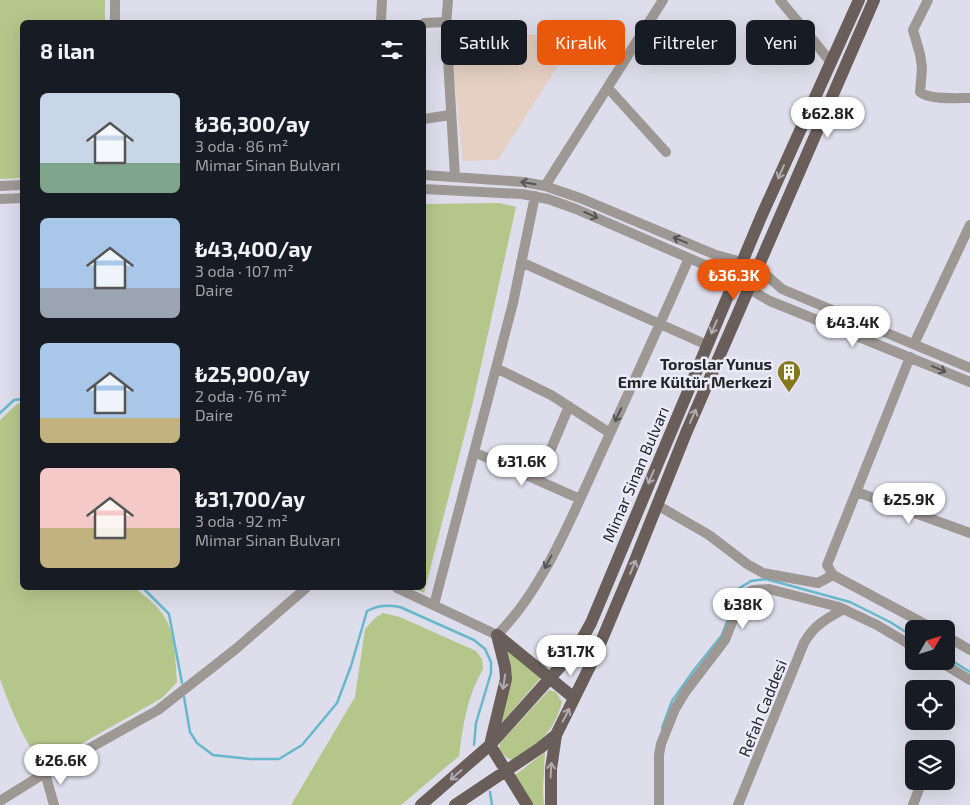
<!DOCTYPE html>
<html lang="tr">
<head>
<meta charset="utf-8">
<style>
	body { margin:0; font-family:"Exo 2",sans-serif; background:#20242c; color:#f1f3f6; height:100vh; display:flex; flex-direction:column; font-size:19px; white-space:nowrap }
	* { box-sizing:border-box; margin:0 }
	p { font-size:16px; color:#9ea1a6 }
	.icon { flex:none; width:28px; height:28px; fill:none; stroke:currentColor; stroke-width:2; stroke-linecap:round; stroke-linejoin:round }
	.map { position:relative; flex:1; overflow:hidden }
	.side { position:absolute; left:20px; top:20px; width:406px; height:570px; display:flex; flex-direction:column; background:#171b24; border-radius:8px; box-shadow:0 5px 20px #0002 }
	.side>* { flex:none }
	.guide { position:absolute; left:441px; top:20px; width:454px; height:45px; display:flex; gap:10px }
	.needle { width:32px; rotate:51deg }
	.buttons { position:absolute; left:905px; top:620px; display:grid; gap:10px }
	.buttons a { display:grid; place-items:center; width:50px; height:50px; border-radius:8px; background:#171b24; box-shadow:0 5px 20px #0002; font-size:25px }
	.price { position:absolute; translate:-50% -42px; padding:0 11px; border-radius:18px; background:#fff; color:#222; font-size:16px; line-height:32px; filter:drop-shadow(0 1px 2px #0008) }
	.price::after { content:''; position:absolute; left:50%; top:30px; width:15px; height:11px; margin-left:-8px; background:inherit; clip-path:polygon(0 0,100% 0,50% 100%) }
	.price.on { background:#ea580c; color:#fff }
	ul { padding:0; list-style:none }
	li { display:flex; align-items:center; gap:15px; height:125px; padding:0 20px }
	li span { display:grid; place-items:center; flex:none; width:140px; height:100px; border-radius:8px; color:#555 }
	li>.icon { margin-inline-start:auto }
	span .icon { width:60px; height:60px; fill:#fffc; stroke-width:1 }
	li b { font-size:21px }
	h2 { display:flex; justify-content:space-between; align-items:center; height:60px; padding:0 20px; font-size:21px }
	.pill { padding:0 18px; border-radius:8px; background:#171b24; box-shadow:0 5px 20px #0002; font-size:18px; line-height:45px }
	.pill.on { background:#ea580c; color:#fff }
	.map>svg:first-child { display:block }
	.education { fill:#e5d0c3 }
	.green { fill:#b5c68b }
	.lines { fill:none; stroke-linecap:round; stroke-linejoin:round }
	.stream { stroke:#68b8cc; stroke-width:2.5 }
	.minor { stroke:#9e9895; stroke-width:10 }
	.major { stroke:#695e59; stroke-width:12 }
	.oneway { stroke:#b0abb0 }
	.oneway2 { stroke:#555355 }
	.labels { text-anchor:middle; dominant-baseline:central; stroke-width:5; stroke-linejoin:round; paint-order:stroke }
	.poi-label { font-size:16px; font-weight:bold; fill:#25252a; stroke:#ebeaf8; text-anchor:end }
	.street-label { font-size:16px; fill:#25252a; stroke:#ebeaf8 }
</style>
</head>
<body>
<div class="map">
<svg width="970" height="805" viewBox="0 0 970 805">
	<rect width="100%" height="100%" fill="#deddeb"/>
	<path class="education" d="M526 34 571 38V45L498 160 463 161 451 47 458 40 522 42Z"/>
	<path class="green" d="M0 0H105V22H22V178L0 179Z
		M499 203 516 207 472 406 424 593 412 588H424V204Z
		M22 402V588H135C145 596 157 605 164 616 176 634 175 660 177 682L162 698 58 757C54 758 46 760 42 759 28 754 5 694 0 679V420L16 405Z
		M383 613 400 617 476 651 482 659 483 669C467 696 463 725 459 756L401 805H291L355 697 365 629 375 618Z
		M506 646 543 675 500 725Z
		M549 690 556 692 562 702C553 735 539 741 514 761L506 757 499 750 500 743Z
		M545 752 543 790 544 805H533L514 776Z"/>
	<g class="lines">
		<path class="stream" d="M0 413 14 400 22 399
			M143 588 169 614 182 683
			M946 657 970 672
			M184 697 190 732 197 743 213 755 250 759H279L302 745 337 703 351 666 367 611C379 605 387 605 400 607L474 640 485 649 491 662V673L476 723 474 745
			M662 728 672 701 694 670 722 635 728 619 731 600 738 589 751 581 766 579 850 602 890 622 914 637
			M490 792 492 805"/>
		<path class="minor" d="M115 0V22
			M448 0 446 25 455 177
			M780 0 830 61
			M928 0 913 30 920 54 922 68 920 92C929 100 957 98 970 98
			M381 22 382 0
			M424 23 446 22
			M608 88 666 152
			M424 119 450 115
			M424 175 524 182 545 186 580 198 716 255 742 262
			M0 186 22 185
			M545 186 663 0
			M424 189 522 194 548 199 576 209 714 269 733 282
			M0 199 22 198
			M521 262 707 345
			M758 268 782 289 970 368
			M749 289 770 301 970 382
			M914 344 970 225
			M910 357 827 565 833 575 934 629
			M496 368 551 395 610 433
			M474 452 580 499
			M538 480 569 406
			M857 492 970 533
			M657 505 709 535 747 564 763 573 818 583 833 575
			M397 588 497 635C541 592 571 519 597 462 628 394 659 327 689 258
			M434 605 513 303 535 196
			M946 636 970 650
			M939 661 970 680
			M45 773 54 805
			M0 801 45 773 158 710 237 648 306 588
			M659 805V755L661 744 675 709 686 691 725 640 735 615 738 601 742 596 753 590 769 589 839 607 877 625 914 647
			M738 805 804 643C814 625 826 619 844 609
			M913 805 922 781"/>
		<path class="major" d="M497 635 505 667 506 679 490 745 527 805
			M497 635 574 698
			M421 805 490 745 577 648 591 623 761 217 859 0
			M455 805 540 748 556 735 595 656 632 568 686 433 874 0
			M551 805V769L556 735"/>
	</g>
	<defs><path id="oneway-shaft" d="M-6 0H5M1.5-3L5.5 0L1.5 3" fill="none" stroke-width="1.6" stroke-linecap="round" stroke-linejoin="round" transform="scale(1.25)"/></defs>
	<g class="oneway">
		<use href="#oneway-shaft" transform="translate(781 172) rotate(114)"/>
		<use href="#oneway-shaft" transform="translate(714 327) rotate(113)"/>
		<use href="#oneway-shaft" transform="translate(693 416) rotate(-66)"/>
		<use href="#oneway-shaft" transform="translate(651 477) rotate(113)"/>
		<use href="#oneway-shaft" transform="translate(633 567) rotate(-68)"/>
		<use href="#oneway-shaft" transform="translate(504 682) rotate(99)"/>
		<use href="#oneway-shaft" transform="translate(566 715) rotate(-63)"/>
		<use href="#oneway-shaft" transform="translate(551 770) rotate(-87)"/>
		<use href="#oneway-shaft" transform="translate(456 775) rotate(139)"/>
	</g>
	<g class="oneway2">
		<use href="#oneway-shaft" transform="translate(528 183) rotate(-171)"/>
		<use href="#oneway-shaft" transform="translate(591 215) rotate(24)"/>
		<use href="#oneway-shaft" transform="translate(680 240) rotate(-157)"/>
		<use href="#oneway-shaft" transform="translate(939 369) rotate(23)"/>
		<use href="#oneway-shaft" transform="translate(618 415) rotate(115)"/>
		<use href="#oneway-shaft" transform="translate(548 562) rotate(118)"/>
	</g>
	<defs>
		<g id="building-pin" transform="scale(1.25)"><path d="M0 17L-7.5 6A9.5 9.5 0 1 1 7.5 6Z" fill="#84771c" stroke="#ebeaf8"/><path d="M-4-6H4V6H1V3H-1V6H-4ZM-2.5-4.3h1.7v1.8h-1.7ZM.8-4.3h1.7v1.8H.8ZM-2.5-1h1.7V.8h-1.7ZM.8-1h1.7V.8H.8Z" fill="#fff"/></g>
	</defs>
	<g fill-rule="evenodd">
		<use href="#building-pin" x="789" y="372"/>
	</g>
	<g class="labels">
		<g class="poi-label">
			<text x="772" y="363">Toroslar Yunus<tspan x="772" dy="18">Emre Kültür Merkezi</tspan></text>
		</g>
		<g class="street-label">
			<text transform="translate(635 474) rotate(-67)">Mimar Sinan Bulvarı</text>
			<text transform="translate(762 708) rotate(-68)">Refah Caddesi</text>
		</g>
	</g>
</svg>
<div class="buttons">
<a><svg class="needle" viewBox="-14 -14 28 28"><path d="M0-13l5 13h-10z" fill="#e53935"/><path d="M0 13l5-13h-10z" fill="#9ea1a6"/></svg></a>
<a><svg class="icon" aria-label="locate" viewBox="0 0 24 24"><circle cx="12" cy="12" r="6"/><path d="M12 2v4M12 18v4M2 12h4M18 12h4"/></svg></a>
<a><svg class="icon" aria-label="layers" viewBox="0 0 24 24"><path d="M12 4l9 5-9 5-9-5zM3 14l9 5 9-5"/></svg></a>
</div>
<b class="price" style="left:828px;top:139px">₺62.8K</b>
<b class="price on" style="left:734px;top:301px">₺36.3K</b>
<b class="price" style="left:853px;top:348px">₺43.4K</b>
<b class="price" style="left:522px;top:487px">₺31.6K</b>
<b class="price" style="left:909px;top:525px">₺25.9K</b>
<b class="price" style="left:743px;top:630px">₺38K</b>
<b class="price" style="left:571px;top:677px">₺31.7K</b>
<b class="price" style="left:61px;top:786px">₺26.6K</b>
<div class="guide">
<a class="pill">Satılık</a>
<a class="pill on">Kiralık</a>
<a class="pill">Filtreler</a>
<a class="pill">Yeni</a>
</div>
<section class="side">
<h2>8 ilan<svg class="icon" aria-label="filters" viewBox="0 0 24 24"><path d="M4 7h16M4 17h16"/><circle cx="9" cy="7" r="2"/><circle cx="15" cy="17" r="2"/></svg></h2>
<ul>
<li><span style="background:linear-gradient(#c9d6e8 70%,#7fa58c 0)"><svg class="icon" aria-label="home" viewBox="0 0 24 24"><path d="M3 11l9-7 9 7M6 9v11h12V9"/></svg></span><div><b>₺36,300/ay</b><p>3 oda · 86 m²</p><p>Mimar Sinan Bulvarı</p></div></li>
<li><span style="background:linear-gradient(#a9c7e8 70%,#9aa5b1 0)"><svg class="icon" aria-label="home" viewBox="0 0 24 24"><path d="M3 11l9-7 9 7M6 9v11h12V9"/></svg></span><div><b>₺43,400/ay</b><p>3 oda · 107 m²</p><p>Daire</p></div></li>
<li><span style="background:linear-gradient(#a9c7e8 75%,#c2b280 0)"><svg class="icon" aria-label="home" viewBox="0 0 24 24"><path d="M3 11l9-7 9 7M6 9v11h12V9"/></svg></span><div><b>₺25,900/ay</b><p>2 oda · 76 m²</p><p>Daire</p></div></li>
<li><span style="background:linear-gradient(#f6c9c9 60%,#c2b280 0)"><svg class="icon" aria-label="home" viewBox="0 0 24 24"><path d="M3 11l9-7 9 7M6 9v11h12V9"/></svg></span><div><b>₺31,700/ay</b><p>3 oda · 92 m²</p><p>Mimar Sinan Bulvarı</p></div></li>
</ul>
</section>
</div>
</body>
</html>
